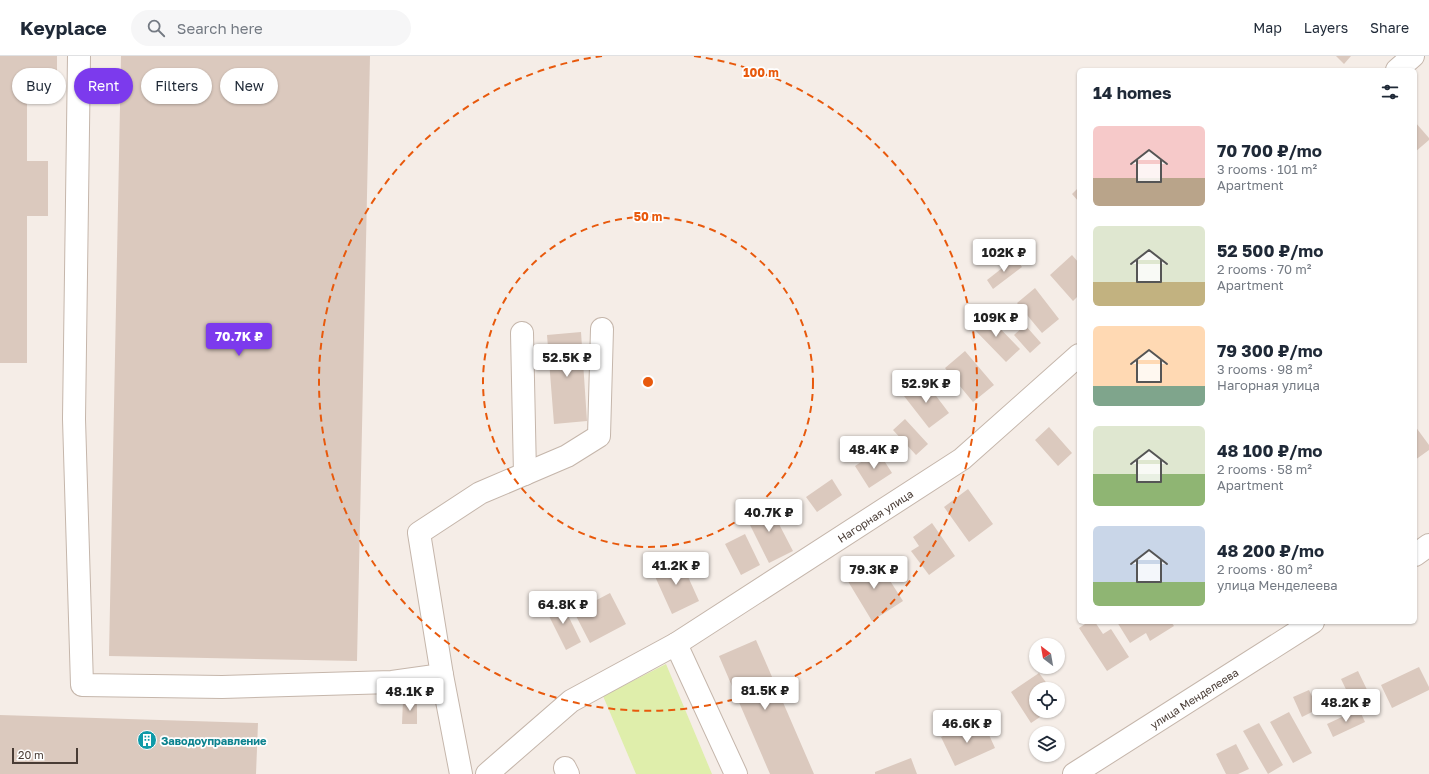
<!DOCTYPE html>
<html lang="en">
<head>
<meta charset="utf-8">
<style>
	body { margin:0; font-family:"Golos Text",sans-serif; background:#f6f6f7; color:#1f2937; height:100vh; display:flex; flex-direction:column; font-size:15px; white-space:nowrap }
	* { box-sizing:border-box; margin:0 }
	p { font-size:13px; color:#747a83 }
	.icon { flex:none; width:22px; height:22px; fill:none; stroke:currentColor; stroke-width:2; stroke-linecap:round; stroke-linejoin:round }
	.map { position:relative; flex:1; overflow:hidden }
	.panel { position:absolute; left:1077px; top:12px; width:340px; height:556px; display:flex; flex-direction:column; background:#fff; border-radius:6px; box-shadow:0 1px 3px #0004 }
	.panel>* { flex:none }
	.hud { position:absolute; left:12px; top:12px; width:380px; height:36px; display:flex; gap:8px }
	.needle { width:26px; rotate:329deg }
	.buttons { position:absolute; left:1029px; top:582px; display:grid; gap:8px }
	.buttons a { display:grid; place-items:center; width:36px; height:36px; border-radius:50%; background:#fff; box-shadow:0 1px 3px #0004; font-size:20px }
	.scale { position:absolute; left:12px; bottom:10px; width:66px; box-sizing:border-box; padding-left:4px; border:2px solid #493c35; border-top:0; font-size:11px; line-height:14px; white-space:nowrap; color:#493c35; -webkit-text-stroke:3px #fff; paint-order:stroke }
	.price { position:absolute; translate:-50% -34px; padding:0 9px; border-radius:4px; background:#fff; color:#222; font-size:13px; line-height:26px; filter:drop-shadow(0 1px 2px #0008) }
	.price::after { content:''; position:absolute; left:50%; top:24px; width:12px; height:9px; margin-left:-6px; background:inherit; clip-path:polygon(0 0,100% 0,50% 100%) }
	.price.selected { background:#7c3aed; color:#fff }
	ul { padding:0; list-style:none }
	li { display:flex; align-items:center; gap:12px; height:100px; padding:0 16px }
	li span { display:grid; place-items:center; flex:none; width:112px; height:80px; border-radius:6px; color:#555 }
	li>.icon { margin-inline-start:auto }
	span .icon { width:48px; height:48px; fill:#fffc; stroke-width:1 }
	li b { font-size:17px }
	h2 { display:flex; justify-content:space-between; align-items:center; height:48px; padding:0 16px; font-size:17px }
	.chip { padding:0 14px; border-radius:18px; background:#fff; box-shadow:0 1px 3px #0004; font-size:14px; line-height:36px }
	.chip.selected { background:#7c3aed; color:#fff }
	header { display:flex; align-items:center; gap:24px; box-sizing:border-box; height:56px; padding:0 20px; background:#fff; border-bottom:1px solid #e0e1e3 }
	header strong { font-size:19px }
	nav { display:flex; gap:22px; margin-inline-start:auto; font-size:14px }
	.search { width:280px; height:36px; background:#f6f6f7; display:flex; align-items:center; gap:10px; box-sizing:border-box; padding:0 14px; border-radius:22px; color:#747a83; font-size:15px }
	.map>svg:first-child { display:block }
	.green { fill:#dfeeab }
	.building { fill:#dbc9be }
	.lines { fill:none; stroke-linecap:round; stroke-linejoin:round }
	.minor-casing { stroke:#c5b6ab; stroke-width:24 }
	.minor { stroke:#fff; stroke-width:22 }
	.ring { fill:none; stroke:#e8590c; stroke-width:2; stroke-dasharray:7 5 }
	.labels { text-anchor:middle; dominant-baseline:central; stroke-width:3.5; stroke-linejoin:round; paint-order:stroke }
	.street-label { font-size:11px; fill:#493c35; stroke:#fff }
	.culture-label { font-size:11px; font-weight:bold; fill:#0d838f; stroke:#fff; text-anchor:start }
	.centre { fill:#e8590c; stroke:#fff; stroke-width:2 }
	.ring-label { font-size:12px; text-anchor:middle; font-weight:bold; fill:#e8590c; stroke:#fff; stroke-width:3.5; stroke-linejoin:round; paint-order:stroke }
</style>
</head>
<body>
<header>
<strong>Keyplace</strong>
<div class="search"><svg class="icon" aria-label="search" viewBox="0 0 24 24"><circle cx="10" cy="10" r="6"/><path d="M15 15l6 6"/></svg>Search here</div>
<nav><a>Map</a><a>Layers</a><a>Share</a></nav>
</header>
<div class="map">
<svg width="1429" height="718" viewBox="0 0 1429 718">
	<rect width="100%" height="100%" fill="#f5ede7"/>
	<path class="green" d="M666 608 712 718H636L603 640Z"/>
	<path class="building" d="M0 0H57V33H27V105H48V160H27V307H0Z
		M121 0H370L357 605 109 600Z
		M1336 0H1351L1344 8Z
		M1415 66 1429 82V84L1415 96Z
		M1079 131V146L1072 138Z
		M1072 199 1079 207V239L1073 245 1050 219Z
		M1015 202 1022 211 993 233 987 224Z
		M1035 232 1059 263 1042 277 1017 247Z
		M986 258 1020 293 1006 306 972 271Z
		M1025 269 1041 287 1030 297 1014 279Z
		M581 276 587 365 554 368 547 279Z
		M965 295 994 329 973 346 945 312Z
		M924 324 949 357 929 372 904 340Z
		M905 363 928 388 916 399 893 374Z
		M1415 370 1429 389V394L1415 404Z
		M1049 371 1072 397 1058 410 1035 384Z
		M878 395 892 417 869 432 855 410Z
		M832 423 842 439 817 456 806 441Z
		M968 433 993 468 969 486 944 451Z
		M768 447 793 495 769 507 745 459Z
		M932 467 955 500 929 519 911 495 919 490 913 481Z
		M745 478 760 509 741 519 725 488Z
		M680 503 699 545 672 558 653 516Z
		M876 503 903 545 872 565 846 522Z
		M610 537 626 568 590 587 574 556Z
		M561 545 581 586 566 594 545 552Z
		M1088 566H1095L1103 578 1111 573 1129 601 1107 615 1079 572Z
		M1117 566H1171L1174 570 1150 585 1146 577 1130 587Z
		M756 584 814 718H770L719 600Z
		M1419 611 1429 631V634L1392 652 1381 629Z
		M1358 615 1370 640 1353 648 1341 623Z
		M1039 617 1051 633H1036V655H1049L1031 667 1011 636Z
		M1309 634 1318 653 1302 661 1293 641Z
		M403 644H417V668H402Z
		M1359 653 1365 666 1333 681 1327 668Z
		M1289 656 1312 697 1293 707 1270 666Z
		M0 659 258 667 256 718H0Z
		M1259 667 1283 709 1268 718 1243 675Z
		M969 668 972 676 985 670 995 692 955 710 941 681Z
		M1236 688 1249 713 1238 718H1226L1216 698Z
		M911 702 917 718H875V716Z"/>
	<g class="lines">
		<g class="minor-casing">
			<g id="minor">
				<path d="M79 0 74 363 82 629 222 631 392 626 442 619"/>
				<path d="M1397 14 1413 0"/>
				<path d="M522 277 525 418"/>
				<path d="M1415 499 1429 489"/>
				<path d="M565 712 568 718"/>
				<path d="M461 718 442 619 419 477 480 437 567 400 599 380 602 273"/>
				<path d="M487 718 571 645 676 588"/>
				<path id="s1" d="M736 718 676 588 962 403 1079 299"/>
				<path id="s2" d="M1074 718 1313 566"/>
			</g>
		</g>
		<use href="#minor" class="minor"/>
	</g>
	<g class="ring">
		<circle cx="648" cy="326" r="165"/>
		<path d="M694 0A329 329 0 1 1 602 0"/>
	</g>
	<defs>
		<g id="building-disc" transform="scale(1)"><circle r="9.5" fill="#0f9aa8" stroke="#fff"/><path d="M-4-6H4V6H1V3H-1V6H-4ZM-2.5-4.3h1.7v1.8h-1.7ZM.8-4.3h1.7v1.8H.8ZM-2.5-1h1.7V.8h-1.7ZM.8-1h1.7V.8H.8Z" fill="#fff"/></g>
	</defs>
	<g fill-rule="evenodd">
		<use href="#building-disc" x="147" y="684"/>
	</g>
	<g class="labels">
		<g class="street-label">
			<text stroke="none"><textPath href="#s1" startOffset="380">Нагорная улица</textPath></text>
			<text stroke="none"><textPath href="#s2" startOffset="142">улица Менделеева</textPath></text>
		</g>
		<g class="culture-label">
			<text x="161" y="684">Заводоуправление</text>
		</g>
	</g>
	<circle cx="648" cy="326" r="6" class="centre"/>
	<g class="ring-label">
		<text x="761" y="21">100 m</text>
		<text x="648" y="165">50 m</text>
	</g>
</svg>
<div class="buttons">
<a><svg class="needle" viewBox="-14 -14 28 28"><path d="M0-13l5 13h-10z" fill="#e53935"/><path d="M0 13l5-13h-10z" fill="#747a83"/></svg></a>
<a><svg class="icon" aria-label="locate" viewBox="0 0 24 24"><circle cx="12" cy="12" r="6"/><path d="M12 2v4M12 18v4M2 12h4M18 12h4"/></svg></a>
<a><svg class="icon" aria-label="layers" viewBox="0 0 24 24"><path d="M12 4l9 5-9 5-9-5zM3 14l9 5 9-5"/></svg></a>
</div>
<div class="scale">20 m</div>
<b class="price" style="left:1004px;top:217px">102K ₽</b>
<b class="price" style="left:996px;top:282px">109K ₽</b>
<b class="price selected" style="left:239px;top:301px">70.7K ₽</b>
<b class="price" style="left:567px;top:322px">52.5K ₽</b>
<b class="price" style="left:926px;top:348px">52.9K ₽</b>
<b class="price" style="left:874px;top:414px">48.4K ₽</b>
<b class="price" style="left:769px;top:477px">40.7K ₽</b>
<b class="price" style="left:676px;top:530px">41.2K ₽</b>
<b class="price" style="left:874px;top:534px">79.3K ₽</b>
<b class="price" style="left:563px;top:569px">64.8K ₽</b>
<b class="price" style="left:765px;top:655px">81.5K ₽</b>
<b class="price" style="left:410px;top:656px">48.1K ₽</b>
<b class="price" style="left:1346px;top:667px">48.2K ₽</b>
<b class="price" style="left:967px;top:688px">46.6K ₽</b>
<div class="hud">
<a class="chip">Buy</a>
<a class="chip selected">Rent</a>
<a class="chip">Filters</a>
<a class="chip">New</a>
</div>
<section class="panel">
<h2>14 homes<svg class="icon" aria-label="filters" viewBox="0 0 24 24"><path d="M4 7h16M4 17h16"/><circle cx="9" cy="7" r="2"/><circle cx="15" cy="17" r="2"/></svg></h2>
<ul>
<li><span style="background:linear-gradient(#f6c9c9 65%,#b9a48a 0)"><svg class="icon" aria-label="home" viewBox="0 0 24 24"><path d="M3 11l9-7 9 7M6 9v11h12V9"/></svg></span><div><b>70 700 ₽/mo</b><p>3 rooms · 101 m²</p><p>Apartment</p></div></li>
<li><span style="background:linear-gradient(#dfe7d0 70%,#c2b280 0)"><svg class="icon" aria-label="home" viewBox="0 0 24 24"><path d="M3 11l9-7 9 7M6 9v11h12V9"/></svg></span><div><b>52 500 ₽/mo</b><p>2 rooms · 70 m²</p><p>Apartment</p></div></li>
<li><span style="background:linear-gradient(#ffd9b3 75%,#7fa58c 0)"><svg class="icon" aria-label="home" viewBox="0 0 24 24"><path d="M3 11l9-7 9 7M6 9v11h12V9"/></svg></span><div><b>79 300 ₽/mo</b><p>3 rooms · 98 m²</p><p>Нагорная улица</p></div></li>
<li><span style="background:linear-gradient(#dfe7d0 60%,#8fb573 0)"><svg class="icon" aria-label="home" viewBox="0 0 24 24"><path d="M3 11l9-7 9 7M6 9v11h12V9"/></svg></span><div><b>48 100 ₽/mo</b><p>2 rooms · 58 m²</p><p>Apartment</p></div></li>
<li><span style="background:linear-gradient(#c9d6e8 70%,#8fb573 0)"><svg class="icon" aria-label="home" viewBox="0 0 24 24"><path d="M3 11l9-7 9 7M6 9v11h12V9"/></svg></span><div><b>48 200 ₽/mo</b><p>2 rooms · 80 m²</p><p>улица Менделеева</p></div></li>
</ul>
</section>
</div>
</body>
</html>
